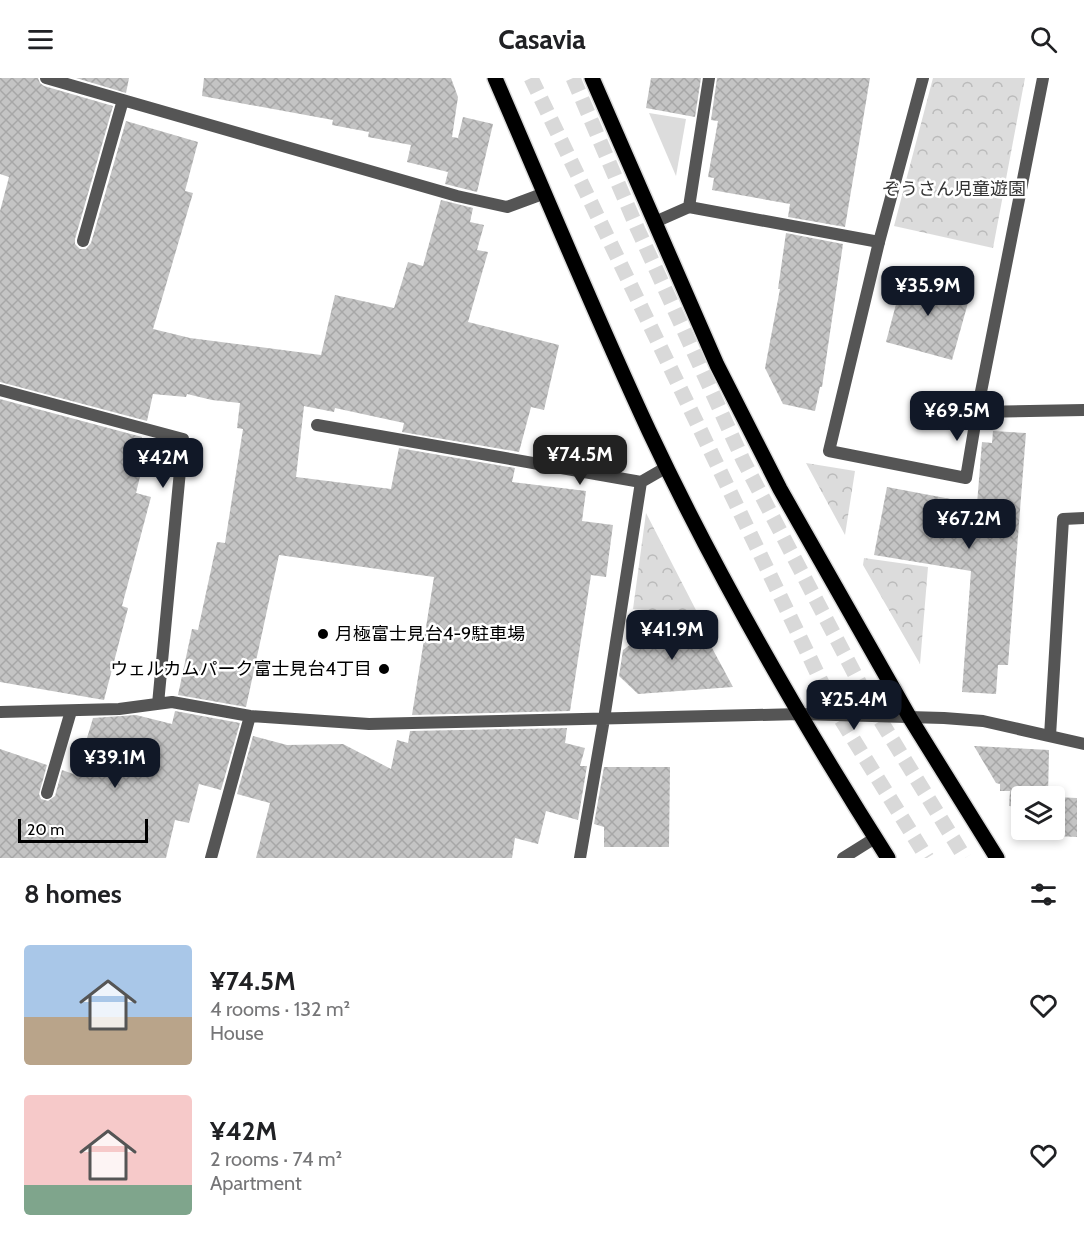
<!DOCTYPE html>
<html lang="en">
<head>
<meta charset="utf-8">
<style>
	body { margin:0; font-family:Cabin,"Noto Sans JP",sans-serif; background:#f6f6f6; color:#202124; height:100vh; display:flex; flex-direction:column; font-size:22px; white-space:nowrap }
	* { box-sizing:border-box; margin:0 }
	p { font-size:20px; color:#757577 }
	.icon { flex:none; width:33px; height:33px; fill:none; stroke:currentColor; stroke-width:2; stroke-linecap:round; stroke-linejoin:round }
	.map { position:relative; height:780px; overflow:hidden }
	.details { display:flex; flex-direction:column; background:#fff; flex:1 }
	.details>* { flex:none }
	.tools { position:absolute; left:1011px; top:708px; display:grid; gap:12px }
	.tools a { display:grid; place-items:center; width:54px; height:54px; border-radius:6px; background:#fff; box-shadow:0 3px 9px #0003; font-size:30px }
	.scale { position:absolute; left:18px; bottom:15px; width:130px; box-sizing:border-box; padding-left:6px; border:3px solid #000; border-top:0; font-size:16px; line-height:21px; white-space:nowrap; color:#000; -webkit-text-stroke:4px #fff; paint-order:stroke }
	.price { position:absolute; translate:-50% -51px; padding:0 14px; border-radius:12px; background:#111827; color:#fff; font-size:20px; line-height:39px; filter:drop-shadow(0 2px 3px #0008) }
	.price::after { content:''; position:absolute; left:50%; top:36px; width:18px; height:14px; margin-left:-9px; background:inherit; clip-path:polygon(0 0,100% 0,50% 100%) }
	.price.active { background:#222; color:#fff }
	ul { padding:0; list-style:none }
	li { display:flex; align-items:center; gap:18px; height:150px; padding:0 24px }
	li span { display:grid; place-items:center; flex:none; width:168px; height:120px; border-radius:6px; color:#555 }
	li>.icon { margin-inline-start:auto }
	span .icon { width:72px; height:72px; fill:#fffc; stroke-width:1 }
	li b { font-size:26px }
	h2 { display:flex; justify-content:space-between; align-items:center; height:72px; padding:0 24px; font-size:26px }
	header { display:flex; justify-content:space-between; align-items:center; height:78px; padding:0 24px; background:#fff; font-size:27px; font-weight:700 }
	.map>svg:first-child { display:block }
	.forest { fill:url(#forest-crowns) }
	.garden { fill:#dcdcdc }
	.building { fill:url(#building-cross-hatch) }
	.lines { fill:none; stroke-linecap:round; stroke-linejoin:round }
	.primary-tunnel { stroke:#d9d9d9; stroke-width:15; stroke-dasharray:15 8; stroke-linecap:butt }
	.primary-casing { stroke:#dbdbdb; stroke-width:18 }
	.lane { stroke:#555; stroke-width:12 }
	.street { stroke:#555; stroke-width:12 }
	.primary { stroke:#000; stroke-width:15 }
	.poi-dot { fill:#000; stroke:#fff; stroke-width:2 }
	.labels { text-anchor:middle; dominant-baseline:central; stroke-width:5; stroke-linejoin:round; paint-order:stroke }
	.park-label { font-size:18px; fill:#333; stroke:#fff }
	.poi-label { font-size:18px; fill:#000; stroke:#fff; text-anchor:start }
</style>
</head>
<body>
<header><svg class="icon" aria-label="menu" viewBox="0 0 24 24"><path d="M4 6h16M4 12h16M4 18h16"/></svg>Casavia<svg class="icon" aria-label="search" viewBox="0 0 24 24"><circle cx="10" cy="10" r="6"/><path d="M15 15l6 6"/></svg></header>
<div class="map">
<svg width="1084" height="780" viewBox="0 0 1084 780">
	<defs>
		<pattern id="forest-crowns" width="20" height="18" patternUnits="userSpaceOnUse" patternTransform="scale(1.5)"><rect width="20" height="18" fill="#dcdcdc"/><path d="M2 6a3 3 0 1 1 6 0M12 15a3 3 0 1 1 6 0" fill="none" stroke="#bbb"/></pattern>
		<pattern id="building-cross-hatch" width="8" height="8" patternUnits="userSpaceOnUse" patternTransform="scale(1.5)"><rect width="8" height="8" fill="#c4c4c4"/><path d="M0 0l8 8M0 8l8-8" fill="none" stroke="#a7a7a7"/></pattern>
	</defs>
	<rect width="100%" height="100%" fill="#fff"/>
	<path class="forest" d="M933 0H1025L993 170 894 148Z
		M806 385 855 393 845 457Z
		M646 435 698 536 633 531Z
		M864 480 928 489 920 586 863 487Z"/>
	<path class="garden" d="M649 35 686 41 676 98Z"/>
	<path class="building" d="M0 0H38L40 5 44 8 113 28 75 161V166L80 171H86L91 165 126 43 198 64 185 113 193 115 153 251 190 260 321 277 335 217 394 230 408 184 423 188 441 122 473 130 470 144 484 147 477 172 488 174 468 244 559 267 544 332 531 329 519 374 402 354 404 345 335 330 334 334 304 328 296 399 391 411 399 370 515 390 512 404 586 413 582 443 613 447 606 499 591 497 570 633 412 637 434 499 279 477 246 629 178 617 192 551 198 552 217 464 225 465 243 351 237 350 240 325 212 322 187 316 186 319 153 316 147 343 0 304V133L9 99 0 96Z
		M76 0H129L126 15Z
		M204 0H451L458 19 452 59 458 60 463 39 493 46 477 114 445 106 448 94 407 84 411 67 368 59 369 54 332 47 333 42 202 18Z
		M651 0H701L695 39 646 30Z
		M717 0H870L845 149 788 139 790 126 712 112 714 100 708 99 718 43 711 42Z
		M786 155 843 166 822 309H820L815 333 783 326 765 290 780 211H778Z
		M904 196 971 214 952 282 886 264Z
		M0 321 142 359 138 376 145 378 136 415 151 419 122 528 128 530 104 622 0 604Z
		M993 353 1026 355 1008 587H998L996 616 962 614 971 493 874 477 887 409 977 426 982 364 992 365Z
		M683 543 704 555 733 609 638 616 619 598 623 572 661 544Z
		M175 633 240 645 221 712 199 706 189 745 175 742 166 780H0V671L47 687 39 716 41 721 48 723 55 718 62 692 76 697 93 640 136 637 172 646Z
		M567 650 565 665 585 670 580 688H587L578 742 546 733 538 766 515 760 512 780H256L270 725 237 716 253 658 287 667 343 666 391 691 397 662 408 665 410 653Z
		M974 668 1049 672 1048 718H1022V729L1009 728 1010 713H1000V706L996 705Z
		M604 689H670L669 769H604V749L594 746Z
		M1054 719 1077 720V759L1031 757V752H1054Z"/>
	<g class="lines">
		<path class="primary-tunnel" d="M531 0 834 630 927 780
			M573 0 638 152 743 382 871 627 965 780"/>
		<g class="primary-casing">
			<path id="primary" d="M495 0C546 118 595 237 649 353 718 500 801 643 888 780
				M592 0 717 287 780 411 910 640 997 780"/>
		</g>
		<path class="lane" d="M46 0 457 118 507 129 545 115
			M689 129 879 164
			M83 163 123 22
			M977 334 1043 0
			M47 715 71 633"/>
		<path class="street" d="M923 0 879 164 829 373 966 400 977 334 1084 332
			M655 144 689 129 709 0
			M0 312 183 361 158 626
			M317 347 641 404 604 641 580 780
			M641 404 667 389
			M0 634 119 631 172 624 250 638 369 646 800 636 944 640 983 643 1084 666
			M1050 658 1063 441 1084 440
			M211 780 250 638
			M843 780 875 760"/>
		<use href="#primary" class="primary"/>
	</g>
	<g class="poi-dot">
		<circle cx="323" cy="556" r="6"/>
		<circle cx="384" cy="591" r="6"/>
	</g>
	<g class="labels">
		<g class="park-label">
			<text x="954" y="111">ぞうさん児童遊園</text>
		</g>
		<g class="poi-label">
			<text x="335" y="556">月極富士見台4-9駐車場</text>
			<text x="372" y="591" text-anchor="end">ウェルカムパーク富士見台4丁目</text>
		</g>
	</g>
</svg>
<div class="tools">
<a><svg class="icon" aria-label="layers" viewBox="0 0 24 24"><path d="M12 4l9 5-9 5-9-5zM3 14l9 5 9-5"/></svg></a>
</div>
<div class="scale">20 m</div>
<b class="price" style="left:928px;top:239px">¥35.9M</b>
<b class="price" style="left:957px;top:364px">¥69.5M</b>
<b class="price active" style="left:580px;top:408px">¥74.5M</b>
<b class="price" style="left:163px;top:411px">¥42M</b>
<b class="price" style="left:969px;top:472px">¥67.2M</b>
<b class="price" style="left:672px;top:583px">¥41.9M</b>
<b class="price" style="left:854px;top:653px">¥25.4M</b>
<b class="price" style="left:115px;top:711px">¥39.1M</b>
</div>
<section class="details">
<h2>8 homes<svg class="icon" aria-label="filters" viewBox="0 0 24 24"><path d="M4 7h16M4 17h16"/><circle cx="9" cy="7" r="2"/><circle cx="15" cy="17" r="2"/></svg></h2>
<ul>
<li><span style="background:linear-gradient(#a9c7e8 60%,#b9a48a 0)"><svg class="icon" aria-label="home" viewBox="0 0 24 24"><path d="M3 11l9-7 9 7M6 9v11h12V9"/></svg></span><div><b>¥74.5M</b><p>4 rooms · 132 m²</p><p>House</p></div><svg class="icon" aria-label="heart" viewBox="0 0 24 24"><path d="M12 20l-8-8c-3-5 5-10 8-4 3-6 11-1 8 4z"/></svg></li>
<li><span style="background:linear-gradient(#f6c9c9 75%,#7fa58c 0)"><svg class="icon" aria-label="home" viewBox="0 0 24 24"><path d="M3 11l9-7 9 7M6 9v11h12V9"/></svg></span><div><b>¥42M</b><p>2 rooms · 74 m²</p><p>Apartment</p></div><svg class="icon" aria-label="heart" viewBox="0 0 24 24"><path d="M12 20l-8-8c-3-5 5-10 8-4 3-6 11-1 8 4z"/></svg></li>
</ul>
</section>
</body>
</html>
